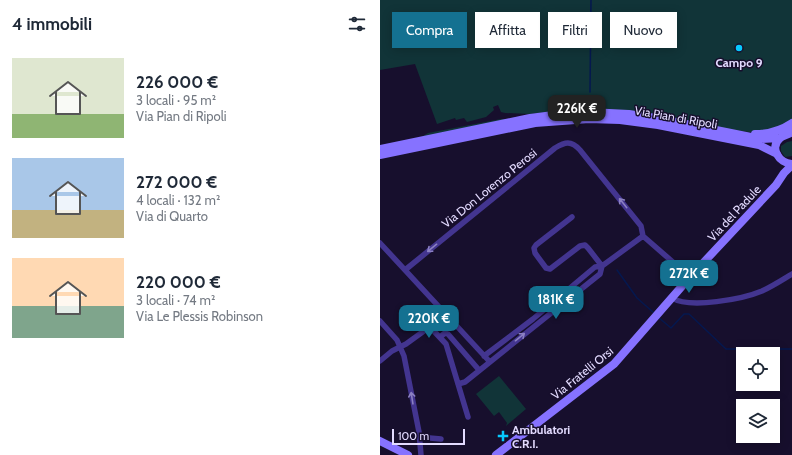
<!DOCTYPE html>
<html lang="it">
<head>
<meta charset="utf-8">
<style>
	body { margin:0; font-family:Cabin,sans-serif; background:#f6f6f7; color:#1f2937; height:100vh; display:flex; flex-direction:column; font-size:15px; white-space:nowrap }
	* { box-sizing:border-box; margin:0 }
	p { font-size:13px; color:#747a83 }
	.icon { flex:none; width:22px; height:22px; fill:none; stroke:currentColor; stroke-width:2; stroke-linecap:round; stroke-linejoin:round }
	.map { position:relative; flex:1; overflow:hidden }
	.drawer { display:flex; flex-direction:column; background:#fff; width:380px }
	.drawer>* { flex:none }
	.top-card { position:absolute; left:12px; top:12px; width:340px; height:36px; display:flex; gap:8px }
	.controls { position:absolute; left:356px; top:347px; display:grid; gap:8px }
	.controls a { display:grid; place-items:center; width:44px; height:44px; border-radius:0px; background:#fff; box-shadow:0 2px 10px #0003; font-size:20px }
	.scale { position:absolute; left:12px; bottom:10px; width:73px; box-sizing:border-box; padding-left:4px; border:2px solid #e3dbff; border-top:0; font-size:11px; line-height:14px; white-space:nowrap; color:#e3dbff; -webkit-text-stroke:3px #170f2d; paint-order:stroke }
	.price { position:absolute; translate:-50% -34px; padding:0 9px; border-radius:8px; background:#147191; color:#fff; font-size:13px; line-height:26px; filter:drop-shadow(0 1px 2px #0008) }
	.price::after { content:''; position:absolute; left:50%; top:24px; width:12px; height:9px; margin-left:-6px; background:inherit; clip-path:polygon(0 0,100% 0,50% 100%) }
	.price.selected { background:#222; color:#fff }
	ul { padding:0; list-style:none }
	li { display:flex; align-items:center; gap:12px; height:100px; padding:0 12px }
	li span { display:grid; place-items:center; flex:none; width:112px; height:80px; border-radius:0px; color:#555 }
	li>.icon { margin-inline-start:auto }
	span .icon { width:48px; height:48px; fill:#fffc; stroke-width:1 }
	li b { font-size:17px }
	h2 { display:flex; justify-content:space-between; align-items:center; height:48px; padding:0 12px; font-size:17px }
	.tag { padding:0 14px; border-radius:0px; background:#fff; box-shadow:0 2px 10px #0003; font-size:14px; line-height:36px }
	.tag.selected { background:#147191; color:#fff }
	main { display:flex; flex:1; min-height:0 }
	.map>svg:first-child { display:block }
	.green { fill:#113438 }
	.lines { fill:none; stroke-linecap:round; stroke-linejoin:round }
	.stream { stroke:#05184f; stroke-width:1.5 }
	.street { stroke:#433590; stroke-width:5.5 }
	.secondary { stroke:#8672ff; stroke-width:8 }
	.oneway { stroke:#8b80c2 }
	.poi-dot { fill:#07c9ff; stroke:#170f2d; stroke-width:1.5 }
	.labels { text-anchor:middle; dominant-baseline:central; stroke-width:3; stroke-linejoin:round; paint-order:stroke }
	.poi-label { font-size:12px; font-weight:bold; fill:#e3dbff; stroke:#170f2d }
	.street-label { font-size:12px; fill:#e3dbff; stroke:#170f2d }
</style>
</head>
<body>
<main>
<section class="drawer">
<h2>4 immobili<svg class="icon" aria-label="filters" viewBox="0 0 24 24"><path d="M4 7h16M4 17h16"/><circle cx="9" cy="7" r="2"/><circle cx="15" cy="17" r="2"/></svg></h2>
<ul>
<li><span style="background:linear-gradient(#dfe7d0 70%,#8fb573 0)"><svg class="icon" aria-label="home" viewBox="0 0 24 24"><path d="M3 11l9-7 9 7M6 9v11h12V9"/></svg></span><div><b>226 000 €</b><p>3 locali · 95 m²</p><p>Via Pian di Ripoli</p></div></li>
<li><span style="background:linear-gradient(#a9c7e8 65%,#c2b280 0)"><svg class="icon" aria-label="home" viewBox="0 0 24 24"><path d="M3 11l9-7 9 7M6 9v11h12V9"/></svg></span><div><b>272 000 €</b><p>4 locali · 132 m²</p><p>Via di Quarto</p></div></li>
<li><span style="background:linear-gradient(#ffd9b3 60%,#7fa58c 0)"><svg class="icon" aria-label="home" viewBox="0 0 24 24"><path d="M3 11l9-7 9 7M6 9v11h12V9"/></svg></span><div><b>220 000 €</b><p>3 locali · 74 m²</p><p>Via Le Plessis Robinson</p></div></li>
</ul>
</section>
<div class="map">
<svg width="412" height="455" viewBox="0 0 412 455">
	<rect width="100%" height="100%" fill="#170f2d"/>
	<path class="green" d="M0 0H412V119C400 128 385 133 369 132L195 109 150 114 125 113 121 112 118 105 113 107 114 110 106 117 87 122 84 118 76 120 75 118 57 124 35 64 0 70Z
		M121 119H135L40 138 48 133Z
		M412 141V156L405 157 401 151V146L407 142Z
		M119 376 146 409 126 426 127 423 119 412 114 416 96 394Z"/>
	<g class="lines">
		<path class="stream" d="M210 92 211 0
			M210 96V102
			M237 270 257 298 274 313
			M278 317 291 328 304 314H309L346 349H412"/>
		<path class="street" d="M192 217 156 245 154 248 155 253 166 268 170 269 200 246 205 245 208 248 222 266
			M263 236 310 277
			M0 243 110 362
			M25 270 175 148C185 142 191 140 200 150L261 226 263 236
			M292 298C310 309 363 299 382 291 393 286 402 280 412 274
			M0 321 17 340 24 356 39 432 41 455
			M50 327 66 344 88 417
			M60 337 65 333 68 334 99 370
			M104 356 153 319 215 267 222 266 263 236
			M0 361 12 351 26 344 66 315
			M78 384 85 382 220 274 222 266
			M39 437 61 439"/>
		<path class="secondary" d="M412 132C408 135 404 135 400 138 389 148 399 163 412 164
			M375 134C389 134 400 131 412 123
			M0 149 150 118 181 114 209 112 249 114 276 118 381 139 400 138
			M0 155 155 123 209 119 240 120 278 125 379 145 397 154
			M0 441 28 455
			M116 455 234 364 310 277 396 185 404 173 412 165"/>
	</g>
	<defs><path id="oneway-shaft" d="M-6 0H5M1.5-3L5.5 0L1.5 3" fill="none" stroke-width="1.6" stroke-linecap="round" stroke-linejoin="round"/></defs>
	<g class="oneway">
		<use href="#oneway-shaft" transform="translate(243 203) rotate(-129)"/>
		<use href="#oneway-shaft" transform="translate(52 248) rotate(141)"/>
		<use href="#oneway-shaft" transform="translate(140 337) rotate(-39)"/>
		<use href="#oneway-shaft" transform="translate(32 398) rotate(-99)"/>
	</g>
	<g class="poi-dot">
		<circle cx="359" cy="48" r="4"/>
		<path d="M121 430h4v4h4v4h-4v4h-4v-4h-4v-4h4z"/>
	</g>
	<g class="labels">
		<g class="poi-label">
			<text x="359" y="62">Campo 9</text>
			<text x="132" y="429" text-anchor="start">Ambulatori<tspan x="132" dy="14">C.R.I.</tspan></text>
		</g>
		<g class="street-label">
			<text transform="translate(296 117) rotate(10)">Via Pian di Ripoli</text>
			<text transform="translate(109 188) rotate(-39)">Via Don Lorenzo Perosi</text>
			<text transform="translate(354 213) rotate(-47)">Via del Padule</text>
			<text transform="translate(202 373) rotate(-39)">Via Fratelli Orsi</text>
		</g>
	</g>
</svg>
<div class="controls">
<a><svg class="icon" aria-label="locate" viewBox="0 0 24 24"><circle cx="12" cy="12" r="6"/><path d="M12 2v4M12 18v4M2 12h4M18 12h4"/></svg></a>
<a><svg class="icon" aria-label="layers" viewBox="0 0 24 24"><path d="M12 4l9 5-9 5-9-5zM3 14l9 5 9-5"/></svg></a>
</div>
<div class="scale">100 m</div>
<b class="price selected" style="left:197px;top:129px">226K €</b>
<b class="price" style="left:309px;top:294px">272K €</b>
<b class="price" style="left:176px;top:320px">181K €</b>
<b class="price" style="left:49px;top:339px">220K €</b>
<div class="top-card">
<a class="tag selected">Compra</a>
<a class="tag">Affitta</a>
<a class="tag">Filtri</a>
<a class="tag">Nuovo</a>
</div>
</div>
</main>
</body>
</html>
